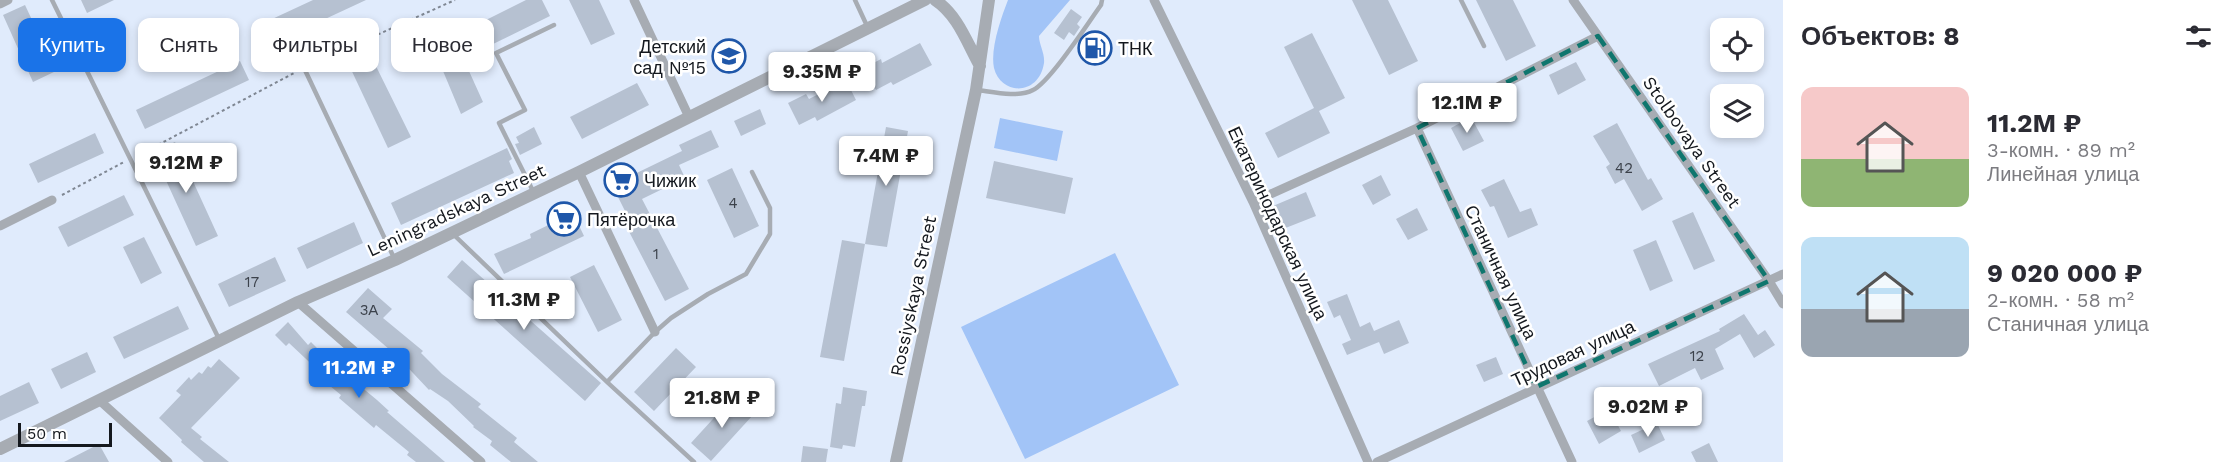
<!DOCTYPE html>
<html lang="ru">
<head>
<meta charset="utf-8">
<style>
	body { margin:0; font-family:"Work Sans",sans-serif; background:#f7f7f7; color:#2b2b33; height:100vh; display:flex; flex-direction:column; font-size:22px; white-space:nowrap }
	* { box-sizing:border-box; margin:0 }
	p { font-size:20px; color:#7c7c81 }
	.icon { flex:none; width:33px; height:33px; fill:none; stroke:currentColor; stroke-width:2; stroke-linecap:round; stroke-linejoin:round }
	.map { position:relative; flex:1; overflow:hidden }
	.panel { display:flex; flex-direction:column; background:#fff; width:450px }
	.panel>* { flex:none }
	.guide { position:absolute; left:18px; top:18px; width:570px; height:54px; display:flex; gap:12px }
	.buttons { position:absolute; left:1710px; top:18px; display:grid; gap:12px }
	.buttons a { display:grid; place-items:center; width:54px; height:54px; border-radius:12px; background:#fff; box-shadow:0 3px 9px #0003; font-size:30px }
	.scale { position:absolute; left:18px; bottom:15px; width:94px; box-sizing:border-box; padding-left:6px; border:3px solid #14181e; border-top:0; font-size:16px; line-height:21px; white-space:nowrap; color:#14181e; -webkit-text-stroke:4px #fff; paint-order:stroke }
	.price { position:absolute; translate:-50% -51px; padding:0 14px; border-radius:6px; background:#fff; color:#222; font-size:20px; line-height:39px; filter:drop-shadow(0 2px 3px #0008) }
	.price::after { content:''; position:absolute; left:50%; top:36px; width:18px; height:14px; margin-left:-9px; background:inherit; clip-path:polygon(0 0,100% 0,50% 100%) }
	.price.current { background:#1a73e8; color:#fff }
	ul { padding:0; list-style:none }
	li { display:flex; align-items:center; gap:18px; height:150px; padding:0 18px }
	li span { display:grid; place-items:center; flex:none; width:168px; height:120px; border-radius:12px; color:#555 }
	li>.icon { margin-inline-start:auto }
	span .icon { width:72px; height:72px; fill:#fffc; stroke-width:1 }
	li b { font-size:26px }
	h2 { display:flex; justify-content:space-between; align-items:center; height:72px; padding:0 18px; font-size:26px }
	.chip { padding:0 21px; border-radius:12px; background:#fff; box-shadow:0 3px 9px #0003; font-size:21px; line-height:54px }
	.chip.current { background:#1a73e8; color:#fff }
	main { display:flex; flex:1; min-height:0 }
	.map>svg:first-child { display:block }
	.green { fill:#a2c4f7 }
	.building { fill:#b6c1d1 }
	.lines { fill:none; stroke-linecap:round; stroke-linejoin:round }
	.path { stroke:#7f8793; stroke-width:2; stroke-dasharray:3 3; stroke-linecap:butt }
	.service { stroke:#a7acb3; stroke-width:4.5 }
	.minor { stroke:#a7acb3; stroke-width:9 }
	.tertiary { stroke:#a7acb3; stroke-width:12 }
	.marked { fill:none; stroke:#0f766e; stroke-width:4.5; stroke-dasharray:12 8; stroke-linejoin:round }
	.labels { text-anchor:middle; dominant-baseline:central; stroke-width:5; stroke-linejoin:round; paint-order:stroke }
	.number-label { font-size:15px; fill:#3c424b }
	.poi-label { font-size:18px; fill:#14181e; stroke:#fff; text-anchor:start }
	.street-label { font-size:18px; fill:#14181e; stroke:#fff }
</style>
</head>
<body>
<main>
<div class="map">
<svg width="1783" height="462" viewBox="0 0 1783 462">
	<rect width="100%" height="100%" fill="#e0ebfc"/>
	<path class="green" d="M1008 0H1070L1039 36C1039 45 1045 53 1044 63 1039 96 1001 96 994 68 990 49 1001 18 1008 0Z
		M1000 118 1063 131 1057 161 994 148Z
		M1115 253 1179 385 1025 459 961 327Z"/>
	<path class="building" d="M81 0H114L87 13Z
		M313 0H366L280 40 270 20Z
		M526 0H542L550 16 491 45 480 23Z
		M569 0H599L615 34 591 45Z
		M1352 0H1388L1418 61 1389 75Z
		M1476 0H1513L1536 46 1506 61Z
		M25 5 56 71 33 82 3 15Z
		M1071 9 1082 17 1077 24 1080 27 1074 36 1069 32 1064 40 1054 33Z
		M445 18 483 102 461 114 425 28Z
		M1088 32 1094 36 1097 32 1110 42 1096 61 1083 51 1087 45 1081 41Z
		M1312 33 1345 98 1319 111 1330 133 1278 158 1265 133 1314 108 1284 47Z
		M920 43 932 65 893 85 891 82 876 90 864 68 881 59 882 63Z
		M370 54 411 137 388 148 348 63Z
		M240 61 249 80 145 129 136 110Z
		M1576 62 1586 80 1558 95 1549 75Z
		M846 80 856 100 817 121 815 117 799 125 788 103 806 94 809 99Z
		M637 83 649 105 582 139 570 117Z
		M760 109 766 124 741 136 734 121Z
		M1471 117 1484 141 1463 151 1451 128Z
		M1617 123 1648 180 1651 178 1663 199 1642 211 1624 179 1615 184 1606 167 1610 164 1593 136Z
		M534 127 542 144 520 155 515 144 519 143 516 137Z
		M886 127 908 131 887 247 865 244Z
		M711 130 719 147 679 165 685 178 642 199 689 289 665 301 623 220 628 217 612 185 682 151 679 145Z
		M95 133 104 153 38 183 29 164Z
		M175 142 218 236 196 246 153 152Z
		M507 148 512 159 509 161 514 173 401 225 391 203Z
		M994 161 1073 178 1065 214 986 198Z
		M732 168 759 226 734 238 707 180Z
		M1381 175 1391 195 1373 205 1362 185Z
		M1504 179 1520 212 1531 208 1538 225 1508 238 1494 206 1490 207 1481 190Z
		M1306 192 1316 216 1283 229 1273 206Z
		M124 195 134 215 68 247 58 227Z
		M1417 208 1428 230 1408 240 1396 219Z
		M1693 212 1715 261 1694 270 1672 221Z
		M573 213 584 236 504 274 494 254 531 238 530 234Z
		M354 222 363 243 307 269 297 248Z
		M144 237 162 273 141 284 123 247Z
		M842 240 865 244 844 361 820 357Z
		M1656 240 1673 281 1650 291 1633 250Z
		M275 257 286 281 229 307 218 284Z
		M462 260 601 383 585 401 447 277Z
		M594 265 622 320 598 332 570 277Z
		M368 288 392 309 383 318 423 351 421 353 442 374 481 404 478 407 517 438 514 442 538 462H511L490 445 492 441 473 427 474 426 448 401 430 389 429 390 397 356 346 312Z
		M1347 294 1360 327 1370 322 1374 331 1399 320 1409 343 1384 354 1379 342 1347 355 1342 344 1351 340 1340 315 1334 318 1327 302Z
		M178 306 189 329 124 359 113 337Z
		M1744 314 1758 335 1765 330 1775 345 1754 358 1740 334 1715 349 1724 369 1701 380 1695 368 1659 386 1648 364 1720 331 1719 329Z
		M288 322 308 345 311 342 321 352 318 355 352 383 354 381 377 400 389 411 387 412 445 462H416L407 455 409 452 376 425 374 428 339 398 341 395 319 377 322 374 289 343 286 346 275 335Z
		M676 348 696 367 654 411 634 392Z
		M87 352 96 372 61 389 51 369Z
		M1496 357 1503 374 1484 382 1476 365Z
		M219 359 240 378 191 428 202 437 200 439 229 462H204L181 442 182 440 159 418 181 395 176 391 189 377 191 380 199 372 202 374 208 366 211 368Z
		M29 382 39 403 0 421V396Z
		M843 387 867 391 865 406H862L855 447 843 445 842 449 830 447 836 403 841 404Z
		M733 397 753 415 711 461 691 443Z
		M1609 409 1621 431 1599 444 1587 421Z
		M1657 423 1665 440 1639 453 1631 435Z
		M1709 443 1718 462H1696L1691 452Z
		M99 444 109 462H64Z
		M803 446 828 449 826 462H801Z"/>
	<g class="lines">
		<path class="path" d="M312 64 455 0
			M137 156 296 72
			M62 195 124 162"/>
		<path class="service" d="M52 0 219 339
			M855 0 868 28
			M1461 0 1484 46
			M304 68 395 260
			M977 90C993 92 1018 98 1033 90 1050 82 1088 23 1101 5L1102 0
			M534 193 499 123 525 110 496 53 554 25
			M454 235 607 382 694 462
			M607 382 655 332 671 318 708 294 746 274 770 234V208L752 172"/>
		<path class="minor" d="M634 0 689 117
			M1154 0 1253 202 1368 462
			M1573 0 1769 281 1783 304
			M0 4 8 0
			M1417 128 1572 462
			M579 172 655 332
			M1253 202 1417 128 1598 36
			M0 226 52 200
			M298 302 481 462
			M99 400 168 462
			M1377 462 1783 274"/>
		<path class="tertiary" d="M935 0C958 15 967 43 980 66
			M0 449 298 302 395 260 579 172 925 0
			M896 462 976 90 989 0"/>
	</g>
	<path class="marked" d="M1598 36 1769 281 1536 387 1417 128Z"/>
	<defs>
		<g id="fuel-ring" transform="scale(1.725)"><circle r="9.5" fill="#fff" stroke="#1f57a9" stroke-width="1.5"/><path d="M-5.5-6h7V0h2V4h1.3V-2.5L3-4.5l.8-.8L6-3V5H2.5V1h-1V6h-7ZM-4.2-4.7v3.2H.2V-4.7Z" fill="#1f57a9"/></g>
		<g id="school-ring" transform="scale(1.725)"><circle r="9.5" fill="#fff" stroke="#1f57a9" stroke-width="1.5"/><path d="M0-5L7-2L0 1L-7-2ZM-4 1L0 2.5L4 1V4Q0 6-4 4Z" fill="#1f57a9"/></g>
		<g id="supermarket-ring" transform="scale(1.725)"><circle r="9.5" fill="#fff" stroke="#1f57a9" stroke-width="1.5"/><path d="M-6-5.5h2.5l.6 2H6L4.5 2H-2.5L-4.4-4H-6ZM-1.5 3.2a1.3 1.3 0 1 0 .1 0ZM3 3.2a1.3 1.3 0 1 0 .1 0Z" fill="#1f57a9"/></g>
	</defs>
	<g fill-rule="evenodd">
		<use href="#fuel-ring" x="1095" y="48"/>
		<use href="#school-ring" x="729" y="56"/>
		<use href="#supermarket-ring" x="621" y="180"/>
		<use href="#supermarket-ring" x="564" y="219"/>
	</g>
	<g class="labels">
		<g class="number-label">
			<text x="1624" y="168">42</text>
			<text x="733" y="203">4</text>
			<text x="656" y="254">1</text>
			<text x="252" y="282">17</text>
			<text x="369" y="310">3А</text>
			<text x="1697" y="356">12</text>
		</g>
		<g class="poi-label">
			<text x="706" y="46" text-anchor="end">Детский<tspan x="706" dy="21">сад №15</tspan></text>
			<text x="1118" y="48">ТНК</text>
			<text x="644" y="180">Чижик</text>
			<text x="587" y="219">Пятёрочка</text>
		</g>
		<g class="street-label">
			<text transform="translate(1692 142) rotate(55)">Stolbovaya Street</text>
			<text transform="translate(456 210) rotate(-25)">Leningradskaya Street</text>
			<text transform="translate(1278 223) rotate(65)">Екатеринодарская улица</text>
			<text transform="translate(1501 272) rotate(65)">Станичная улица</text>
			<text transform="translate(913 296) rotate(-78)">Rossiyskaya Street</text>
			<text transform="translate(1573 353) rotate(-25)">Трудовая улица</text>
		</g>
	</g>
</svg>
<div class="buttons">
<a><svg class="icon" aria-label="locate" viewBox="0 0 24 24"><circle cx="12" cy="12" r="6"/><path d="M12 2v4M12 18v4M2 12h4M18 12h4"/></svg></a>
<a><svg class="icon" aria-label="layers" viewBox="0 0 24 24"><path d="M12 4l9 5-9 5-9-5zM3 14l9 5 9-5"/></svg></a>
</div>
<div class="scale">50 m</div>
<b class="price" style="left:822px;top:103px">9.35M ₽</b>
<b class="price" style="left:1467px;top:134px">12.1M ₽</b>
<b class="price" style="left:886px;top:187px">7.4M ₽</b>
<b class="price" style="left:186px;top:194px">9.12M ₽</b>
<b class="price" style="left:524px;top:331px">11.3M ₽</b>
<b class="price current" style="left:359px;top:399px">11.2M ₽</b>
<b class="price" style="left:722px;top:429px">21.8M ₽</b>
<b class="price" style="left:1648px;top:438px">9.02M ₽</b>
<div class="guide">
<a class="chip current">Купить</a>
<a class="chip">Снять</a>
<a class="chip">Фильтры</a>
<a class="chip">Новое</a>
</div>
</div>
<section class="panel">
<h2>Объектов: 8<svg class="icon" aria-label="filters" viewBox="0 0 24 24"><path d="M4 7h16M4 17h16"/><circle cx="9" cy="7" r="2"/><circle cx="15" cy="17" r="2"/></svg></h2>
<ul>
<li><span style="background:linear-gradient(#f6c9c9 60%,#8fb573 0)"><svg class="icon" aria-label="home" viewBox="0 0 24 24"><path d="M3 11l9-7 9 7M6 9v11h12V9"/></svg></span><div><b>11.2M ₽</b><p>3-комн. · 89 m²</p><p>Линейная улица</p></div></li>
<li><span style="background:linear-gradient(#bfe0f5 60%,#9aa5b1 0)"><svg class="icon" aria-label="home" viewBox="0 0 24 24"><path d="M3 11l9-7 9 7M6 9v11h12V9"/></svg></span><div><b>9 020 000 ₽</b><p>2-комн. · 58 m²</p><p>Станичная улица</p></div></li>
</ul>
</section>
</main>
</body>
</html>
